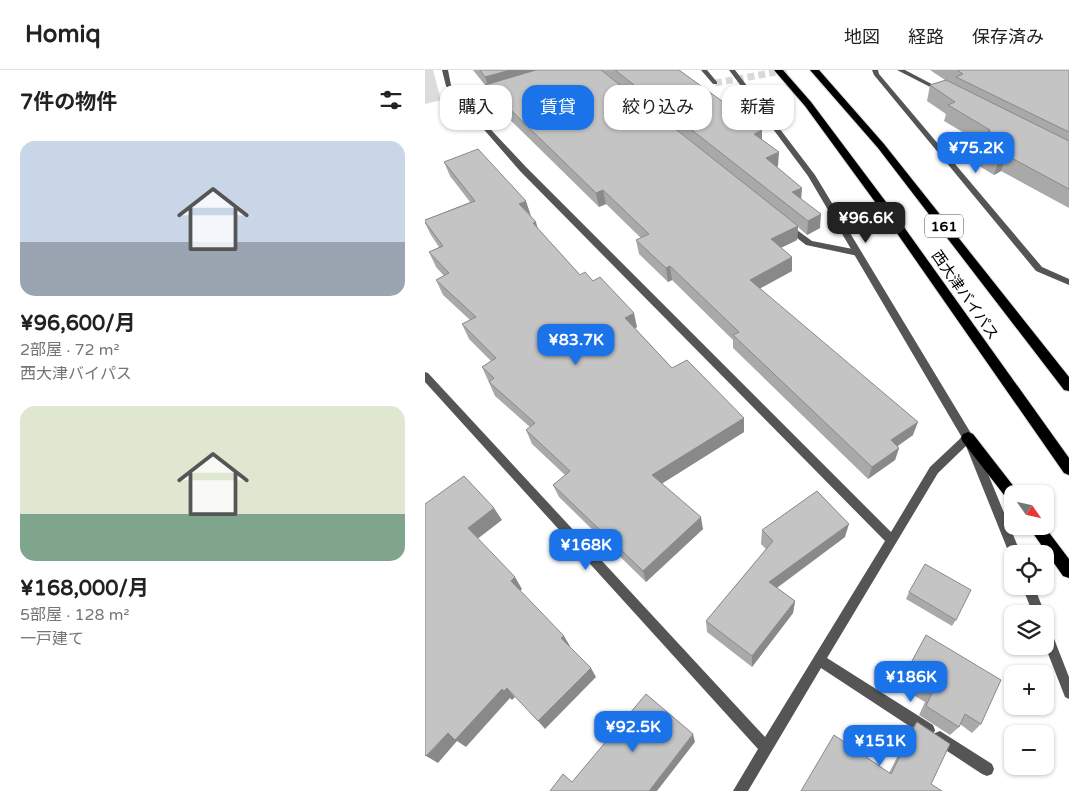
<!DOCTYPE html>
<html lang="ja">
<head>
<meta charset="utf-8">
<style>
	body { margin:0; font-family:"Varela Round","Noto Sans JP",sans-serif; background:#f6f6f6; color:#222; height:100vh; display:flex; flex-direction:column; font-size:19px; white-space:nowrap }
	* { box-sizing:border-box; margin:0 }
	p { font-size:16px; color:#767676 }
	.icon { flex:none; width:28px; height:28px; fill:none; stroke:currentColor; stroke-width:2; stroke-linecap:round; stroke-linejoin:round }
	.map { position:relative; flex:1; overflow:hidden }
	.panel { display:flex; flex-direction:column; background:#fff; width:425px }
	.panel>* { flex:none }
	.top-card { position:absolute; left:15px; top:15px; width:475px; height:45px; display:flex; gap:10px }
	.needle { width:32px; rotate:124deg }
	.controls { position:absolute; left:579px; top:415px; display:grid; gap:10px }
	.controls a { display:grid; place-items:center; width:50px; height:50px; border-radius:10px; background:#fff; box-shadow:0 1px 4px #0004; font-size:25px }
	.price { position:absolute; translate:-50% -42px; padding:0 11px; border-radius:10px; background:#1a73e8; color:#fff; font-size:16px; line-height:32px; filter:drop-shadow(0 1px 2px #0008) }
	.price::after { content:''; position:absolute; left:50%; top:30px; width:15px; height:11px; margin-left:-8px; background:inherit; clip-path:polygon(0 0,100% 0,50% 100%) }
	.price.current { background:#222; color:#fff }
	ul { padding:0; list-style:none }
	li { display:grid; align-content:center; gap:10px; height:265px; padding:0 20px }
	li span { display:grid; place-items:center; height:155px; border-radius:15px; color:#555 }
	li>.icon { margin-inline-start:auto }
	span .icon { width:90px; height:90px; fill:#fffc; stroke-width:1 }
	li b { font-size:21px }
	h2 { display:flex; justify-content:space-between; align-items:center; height:60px; padding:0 20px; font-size:21px }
	.tag { padding:0 18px; border-radius:15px; background:#fff; box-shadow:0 1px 4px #0004; font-size:18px; line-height:45px }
	.tag.current { background:#1a73e8; color:#fff }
	header { display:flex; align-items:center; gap:30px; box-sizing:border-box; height:70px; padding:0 25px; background:#fff; border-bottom:1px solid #e0e0e0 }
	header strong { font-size:24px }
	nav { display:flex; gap:28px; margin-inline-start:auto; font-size:18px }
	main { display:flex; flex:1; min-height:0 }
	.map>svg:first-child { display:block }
	.green { fill:#dcdcdc }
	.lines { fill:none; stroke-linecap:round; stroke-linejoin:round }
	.minor-tunnel { stroke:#d9d9d9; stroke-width:7; stroke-dasharray:7 4; stroke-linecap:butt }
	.trunk-casing { stroke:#dbdbdb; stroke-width:2 }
	.minor { fill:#555; fill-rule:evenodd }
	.tertiary { fill:#555; fill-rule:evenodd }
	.trunk { fill:#000; fill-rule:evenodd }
	.wall { fill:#a9a9a9 }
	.shaded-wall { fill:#898989 }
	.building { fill:#c4c4c4; stroke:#898989 }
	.labels { text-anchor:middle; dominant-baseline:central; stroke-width:5; stroke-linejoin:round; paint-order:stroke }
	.shield { fill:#fff; stroke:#4c4c4c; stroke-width:1 }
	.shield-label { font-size:14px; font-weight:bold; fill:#000 }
	.street-label { font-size:15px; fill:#000; stroke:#fff }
</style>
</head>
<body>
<header>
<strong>Homiq</strong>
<nav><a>地図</a><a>経路</a><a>保存済み</a></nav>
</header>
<main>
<section class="panel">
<h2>7件の物件<svg class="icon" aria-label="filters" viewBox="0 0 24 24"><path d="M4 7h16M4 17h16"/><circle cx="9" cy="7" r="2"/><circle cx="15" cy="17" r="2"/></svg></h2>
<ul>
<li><span style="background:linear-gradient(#c9d6e8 65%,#9aa5b1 0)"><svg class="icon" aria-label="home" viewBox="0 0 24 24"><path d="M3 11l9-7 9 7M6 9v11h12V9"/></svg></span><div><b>¥96,600/月</b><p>2部屋 · 72 m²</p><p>西大津バイパス</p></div></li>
<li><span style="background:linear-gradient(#dfe7d0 70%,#7fa58c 0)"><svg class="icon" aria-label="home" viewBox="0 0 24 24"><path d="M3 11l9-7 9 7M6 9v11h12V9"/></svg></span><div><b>¥168,000/月</b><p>5部屋 · 128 m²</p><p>一戸建て</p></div></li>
</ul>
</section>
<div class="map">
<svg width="644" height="721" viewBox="0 0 644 721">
	<rect width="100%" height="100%" fill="#fff"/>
	<path class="green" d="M0 0H8L16 30 0 34Z"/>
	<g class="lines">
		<path class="minor-tunnel" d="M290 13 363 0"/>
		<g class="trunk-casing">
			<path id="trunk" d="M349 0H358L386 32 461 132 644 388V405L639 403 453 136 380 36Z
				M385 0H394L459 74 644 307V321L639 320 453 78Z
				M543 362 548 364 593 422 594 424H588V432L583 430 538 372 536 368 538 364Z
				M603 456H619L644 489V508L638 506Z"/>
		</g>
		<path class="minor" d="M17 0H23L26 15 39 30 77 21V23L42 34 101 97 466 462 505 397 539 365H547L596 484H588V488H586L541 376 513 403 402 588 508 655 510 660 508 665 503 667 498 665 396 598 323 721H308L333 679 0 312V302L3 303 340 667 460 471 95 101 21 16Z
			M276 0H282L292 12V14H288Z
			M447 0H453L454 4 617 197 644 209V215L611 201 449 5Z
			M361 152 387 171 433 180 437 183 433 186 381 175 358 157 357 155Z
			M597 516H609L620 544H608Z
			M620 554 624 556 644 607V629L640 627 620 576Z
			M515 661 567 694 569 699 567 704 562 706 557 704 510 673 508 668 510 663Z"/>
		<path class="tertiary" d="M304 0H310L390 105 547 365 548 368 547 371H539L383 106Z
			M472 0H480L520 21 515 22Z"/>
		<use href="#trunk" class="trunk"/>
	</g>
	<path class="wall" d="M48 0H254L337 69 353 96H352L376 129 395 158 382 165 373 157 372 170 356 178 367 187V201L335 218 488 365 472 376 474 378 470 390 443 409 308 278V270L247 210 243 212 214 184 211 170 216 168 181 134 174 137 64 29 60 15Z
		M505 0H644V138L576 101 569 105 541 88 545 73 551 70 519 51 521 44 502 31 505 15 520 10Z
		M19 92 106 146 113 159 155 205 212 257 210 258 247 298 319 348V362L237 413 278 459 221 512 134 427 128 415 140 405 107 374 101 360 105 357 70 326 57 297 66 291 44 269 37 254 45 250 18 225 11 210 19 206 11 197 4 182 14 177 6 165 0 153V150L45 132 25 106Z
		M337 460 420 467 352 518 370 531 368 543 327 597 282 562 281 551 341 479 336 474Z
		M484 522 531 550 527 556 481 529Z
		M501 565 556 654 547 663 535 654 534 657 525 665 494 645 500 632 473 616Z
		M492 652 506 714 376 721 464 703 486 660Z"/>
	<path class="shaded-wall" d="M85 0H134L64 19 60 7Z
		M337 60V74L329 64Z
		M354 82 353 96 341 101V88Z
		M581 85 576 101 569 105 574 90Z
		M377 118 376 132 367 122Z
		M178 120 181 134 174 137 171 123Z
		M101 131 106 146 94 134Z
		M396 144 395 158 382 165 383 151Z
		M111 152 115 167 108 153Z
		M373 156 372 170 345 183 346 169Z
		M367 187V201L325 224V210Z
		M245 196 247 210 243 212 241 198Z
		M209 243 212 257 203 262 200 248Z
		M319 348V362L230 418 227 405Z
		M493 352 488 365 463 383 466 370Z
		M474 378 470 390 443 409 447 397Z
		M69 438 77 450 51 470 43 458Z
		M276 447 278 459 221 512 218 501Z
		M424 454 420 467 343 524 344 512Z
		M90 507 97 519 94 522 86 511Z
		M370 531 368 543 327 597V586Z
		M139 566 145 576 142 578 136 568Z
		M166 598 171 607 120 659 113 651Z
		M82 618 90 627 87 630 85 628 41 677 32 671 13 693 1 686 23 663 77 619Z
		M268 664 270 672 232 721H224Z"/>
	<path class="building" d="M55 0H85L60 7Z
		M111 0H176L373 156 346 169 367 187 325 210 493 352 466 370 474 378 447 397 308 265 314 262 245 196 241 198 211 170 224 164 178 120 171 123 60 15Z
		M190 0H254L337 60 329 64 354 82 341 88 377 118 367 122 396 144 383 151Z
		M532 0H644V62L531 7 538 4Z
		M521 10 644 71V119L581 85 574 90 545 73 566 62 563 61 565 60 523 35 530 32 505 15Z
		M53 79 101 131 94 134 111 152 108 153 155 205 160 202 168 211 175 207 209 243 200 248 247 298 262 290 319 348 227 405 276 447 218 501 128 415 145 401 101 360 110 353 64 312 69 308 57 297 71 288 37 254 51 247 11 210 24 203 4 182 18 176 0 152V150L50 131 19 92Z
		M39 406 69 438 43 458 90 507 86 511 139 566 136 568 166 598 113 651 82 618 79 621 77 619 30 670 23 663 1 686 0 685V434Z
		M392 421 424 454 344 512 370 531 327 586 281 551 348 471 337 460Z
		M500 494 546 520 531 550 484 522Z
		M501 565 576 610 556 654 540 644 534 657 501 636 507 623 479 606Z
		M221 624 268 664 224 721H125L138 704 147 712Z
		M492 652 525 674 506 714 517 721H376L409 665 466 704Z"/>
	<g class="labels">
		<rect class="shield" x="500" y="144.5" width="38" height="23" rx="4"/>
		<g class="shield-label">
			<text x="519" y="156">161</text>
		</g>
		<g class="street-label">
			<text transform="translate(540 225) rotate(55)">西大津バイパス</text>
		</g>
	</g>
</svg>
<div class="controls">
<a><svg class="needle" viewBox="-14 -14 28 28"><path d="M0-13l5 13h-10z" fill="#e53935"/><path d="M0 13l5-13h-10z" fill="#767676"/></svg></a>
<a><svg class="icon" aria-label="locate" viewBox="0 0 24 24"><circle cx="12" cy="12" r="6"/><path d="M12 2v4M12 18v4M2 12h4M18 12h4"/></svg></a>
<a><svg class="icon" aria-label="layers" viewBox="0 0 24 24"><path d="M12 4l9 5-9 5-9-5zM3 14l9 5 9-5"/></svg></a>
<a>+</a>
<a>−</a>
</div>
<b class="price" style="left:551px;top:104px">¥75.2K</b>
<b class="price current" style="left:441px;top:174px">¥96.6K</b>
<b class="price" style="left:151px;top:296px">¥83.7K</b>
<b class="price" style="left:161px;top:501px">¥168K</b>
<b class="price" style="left:486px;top:633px">¥186K</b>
<b class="price" style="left:208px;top:683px">¥92.5K</b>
<b class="price" style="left:455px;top:697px">¥151K</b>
<div class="top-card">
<a class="tag">購入</a>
<a class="tag current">賃貸</a>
<a class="tag">絞り込み</a>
<a class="tag">新着</a>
</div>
</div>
</main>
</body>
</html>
